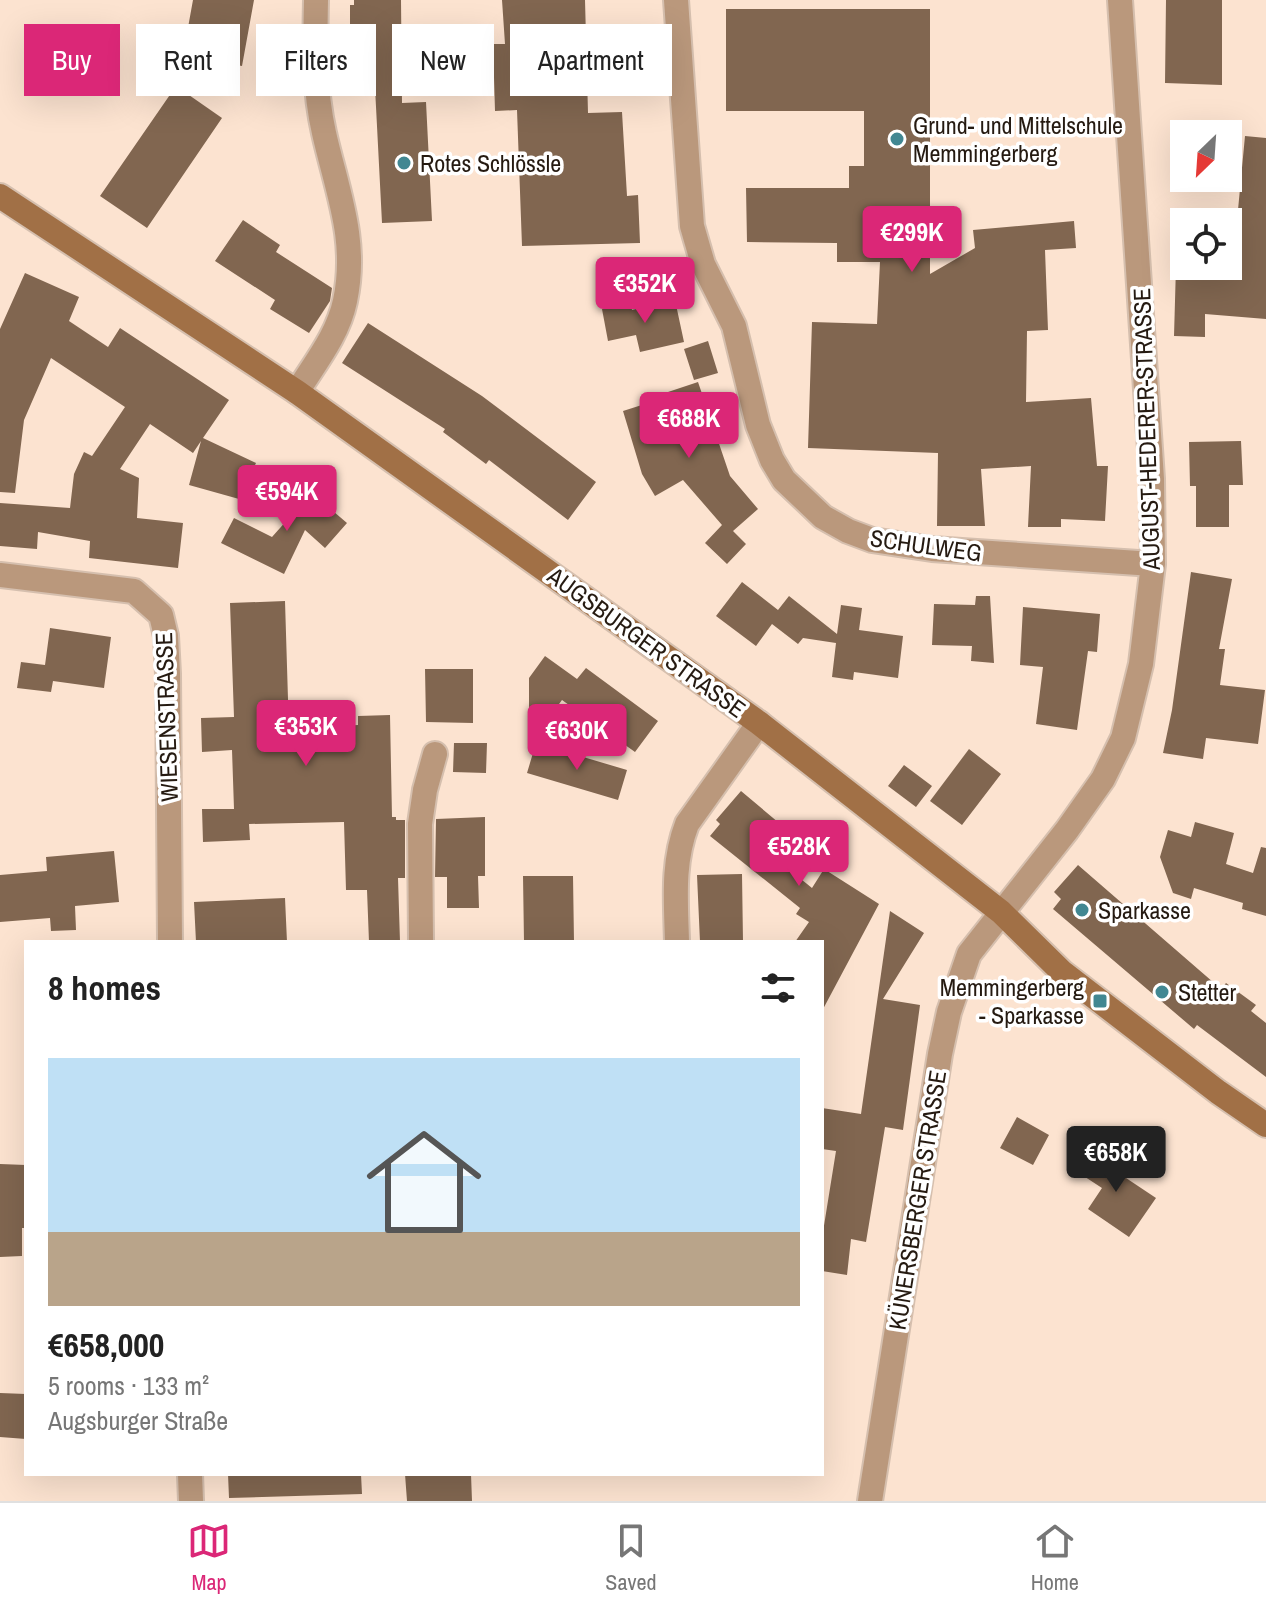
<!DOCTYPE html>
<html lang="en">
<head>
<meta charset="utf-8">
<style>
	body { margin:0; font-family:"Archivo Narrow",sans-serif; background:#f6f6f6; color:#222; height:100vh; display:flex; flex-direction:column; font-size:30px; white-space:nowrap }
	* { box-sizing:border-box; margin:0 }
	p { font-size:26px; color:#767676 }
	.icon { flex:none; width:44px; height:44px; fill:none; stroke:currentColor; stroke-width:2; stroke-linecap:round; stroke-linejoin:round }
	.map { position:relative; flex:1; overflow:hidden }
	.drawer { position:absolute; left:24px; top:940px; width:800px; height:536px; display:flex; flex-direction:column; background:#fff; border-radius:0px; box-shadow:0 8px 32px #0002 }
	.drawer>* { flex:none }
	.guide { position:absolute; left:24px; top:24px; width:800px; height:72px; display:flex; gap:16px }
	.needle { width:52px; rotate:205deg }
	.fabs { position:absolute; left:1170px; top:120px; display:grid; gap:16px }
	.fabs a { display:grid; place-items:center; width:72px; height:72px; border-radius:0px; background:#fff; box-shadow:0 8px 32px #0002; font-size:40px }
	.price { position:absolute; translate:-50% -68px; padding:0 18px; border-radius:8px; background:#db2777; color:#fff; font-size:26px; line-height:52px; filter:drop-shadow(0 2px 4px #0008) }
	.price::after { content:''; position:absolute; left:50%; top:48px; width:24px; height:18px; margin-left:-12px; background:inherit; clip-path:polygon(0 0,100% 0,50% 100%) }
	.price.active { background:#222; color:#fff }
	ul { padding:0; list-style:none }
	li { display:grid; align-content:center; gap:16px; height:424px; padding:0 24px }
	li span { display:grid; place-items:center; height:248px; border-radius:0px; color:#555 }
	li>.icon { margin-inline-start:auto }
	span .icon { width:144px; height:144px; fill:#fffc; stroke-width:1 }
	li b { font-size:34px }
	h2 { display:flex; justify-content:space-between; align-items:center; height:96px; padding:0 24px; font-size:34px }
	.chip { padding:0 28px; border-radius:0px; background:#fff; box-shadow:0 8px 32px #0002; font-size:28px; line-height:72px }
	.chip.active { background:#db2777; color:#fff }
	.tabs { display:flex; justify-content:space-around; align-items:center; height:112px; border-top:2px solid #e0e0e0; background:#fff; font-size:22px; color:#767676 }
	.tabs a { display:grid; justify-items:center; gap:4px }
	.tabs .active { color:#db2777 }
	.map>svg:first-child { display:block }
	.building { fill:#816650 }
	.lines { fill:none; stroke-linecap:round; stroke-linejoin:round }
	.street-casing { stroke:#d5bfae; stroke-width:28 }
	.secondary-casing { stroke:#d5bfae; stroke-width:28 }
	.street { stroke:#ba987c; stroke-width:24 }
	.secondary { stroke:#a17046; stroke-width:24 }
	.poi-dot { fill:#418792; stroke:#fff; stroke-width:3 }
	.labels { text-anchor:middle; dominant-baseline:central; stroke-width:7; stroke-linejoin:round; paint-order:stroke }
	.poi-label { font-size:24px; fill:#251a11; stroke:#fff; text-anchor:start }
	.street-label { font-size:24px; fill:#251a11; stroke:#fff }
</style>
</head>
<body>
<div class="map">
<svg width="1266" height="1501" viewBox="0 0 1266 1501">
	<rect width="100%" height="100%" fill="#fce3d0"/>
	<path class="building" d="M193 0H254L242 66 183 55Z
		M354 0H401L402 103 426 102 432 221 382 223 374 68H350V5H354Z
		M502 0H585L588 113 622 112 627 196 638 195 640 243 522 246 517 110 495 111 493 44H505Z
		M1166 0H1222V85L1165 83Z
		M726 9H930V274L975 248 973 230 1074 221 1076 248 1045 250 1048 330 1027 331 1026 402 1091 398 1097 466H1108L1105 521 1061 519V527H1028L1031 466 981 469 985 526H937L938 453 808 448 812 322 877 324 880 262H837V243L747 242 746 188H849V166H864V111H726Z
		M176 86 222 118 147 228 100 196Z
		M1245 136 1266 138V319L1205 314V337L1174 336 1176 266H1228V252H1234Z
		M243 220 280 245 276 252 332 288 330 301 309 333 270 309 275 300 215 261Z
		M25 273 79 297 69 321 108 347 120 328 229 400 203 438 256 463 239 499 189 485 201 441 193 453 150 424 120 469 139 478 137 518 183 523 178 568 89 558 90 541 38 532 37 549 0 546V503L70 508 74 474 84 452 92 456 125 407 51 358 24 420 15 493 0 492V329Z
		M675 300 684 342 640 352 636 335 608 341 602 309 631 304 632 310Z
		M368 323 482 396 596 482 568 520 489 460 486 464 443 432 445 429 342 363Z
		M708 341 718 373 694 380 684 349Z
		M698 382 730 476 758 509 733 531 746 544 727 564 705 543 722 525 683 480 655 496 642 474 623 411 645 404 644 400Z
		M1241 441 1243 485H1229V527H1196V486H1190L1189 442Z
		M321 482 327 486 320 500 347 523 325 548 305 530 284 574 221 543 234 518 272 537Z
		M1191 572 1232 579 1219 649H1225L1220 685 1265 690 1258 744 1206 738 1203 759 1163 753 1172 710Z
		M742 582 778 610 789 596 837 634 841 605 862 608 859 630 903 636 898 678 854 672 853 680 832 677 836 643 803 638 798 644 772 624 756 646 716 616Z
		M976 596H990L994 663 971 661 972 646 932 645 934 604 975 605Z
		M285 601 289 732 339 730V726L358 725V716L390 715 392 817H396V820H405V878H398L400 942H369L367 890H346L344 822 249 824 250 840 203 842 202 809H234L232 750 202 752 201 718 234 717 230 603Z
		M1023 607 1100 614 1097 652 1088 651 1077 730 1036 724 1043 667 1020 665Z
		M50 628 111 637 104 688 53 681 51 692 17 688 21 662 45 665Z
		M545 656 577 679 586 668 658 721 635 752 562 700 545 723 529 712V678Z
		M425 669H473V723L426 722Z
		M454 743H487L486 773 453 772Z
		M536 743 627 770 618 800 527 773Z
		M969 749 1001 774 962 825 930 801Z
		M904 765 932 786 916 807 888 786Z
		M741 791 785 828 765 850 812 888 824 869 879 904 822 1011V942H795L809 922 796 914 800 908 710 836 720 824 716 820Z
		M485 817V876H478L479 908H447V877H435L436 819Z
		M1195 822 1234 833 1226 864 1253 873 1261 847 1266 848V916L1242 909 1243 903 1194 888 1191 899 1173 893 1160 857 1168 830 1191 837Z
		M114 851 119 902 75 906 76 930 51 931 50 918 0 922V875L47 871 46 857Z
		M1078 865 1221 989 1226 983 1256 1005 1251 1011 1266 1023V1077L1197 1025 1194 1029 1053 909 1061 899 1054 892Z
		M742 874 743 942H700L697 875Z
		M523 876H573L574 942H524Z
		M285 898 287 942H196L194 902Z
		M890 911 924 933 883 999 920 1005 903 1130 885 1127 866 1242 851 1239 847 1275 822 1271V1238L836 1151 822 1149V1108L861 1114Z
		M1017 1117 1049 1135 1033 1165 1000 1148Z
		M1095 1149 1121 1166 1117 1172 1156 1198 1129 1237 1088 1209 1102 1188 1079 1173Z
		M0 1164 26 1165V1228H22V1256L0 1257Z
		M0 1393 26 1394V1439L0 1437Z
		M228 1474H361L362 1494 229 1498Z
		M405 1474H471L472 1501H407Z"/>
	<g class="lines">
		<g class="street-casing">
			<path id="street" d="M676 0 692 226 703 264 734 326 758 425 772 460 784 480 823 517 848 531 872 540 932 549 1153 564
				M297 392C315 363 338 335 345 301 358 240 337 191 324 133 314 89 315 45 316 0
				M0 575 134 591 161 615 166 636 168 674 170 942
				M421 942 420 824 425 790 435 754
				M677 942C676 901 672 863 687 824L759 723
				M190 1474 191 1501
				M870 1501 940 1054 949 1012 969 954 1067 830 1103 779 1123 738 1141 664 1153 564 1152 479 1120 0"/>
		</g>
		<g class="secondary-casing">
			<path id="secondary" d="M0 196 297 392 759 723 1001 912 1062 972 1218 1092 1266 1125"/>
		</g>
		<use href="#street" class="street"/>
		<use href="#secondary" class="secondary"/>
	</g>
	<g class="poi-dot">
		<circle cx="897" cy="139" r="8"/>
		<circle cx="404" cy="163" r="8"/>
		<circle cx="1082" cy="910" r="8"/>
		<circle cx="1162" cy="992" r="8"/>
		<rect x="1092" y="993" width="16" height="16" rx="4"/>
	</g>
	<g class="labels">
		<g class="poi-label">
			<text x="913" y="125">Grund- und Mittelschule<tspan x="913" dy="28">Memmingerberg</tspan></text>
			<text x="420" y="163">Rotes Schlössle</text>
			<text x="1098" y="910">Sparkasse</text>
			<text x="1084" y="987" text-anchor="end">Memmingerberg<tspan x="1084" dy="28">- Sparkasse</tspan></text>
			<text x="1178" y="992">Stetter</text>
		</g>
		<g class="street-label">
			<text transform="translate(1146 429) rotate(-92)">AUGUST-HEDERER-STRASSE</text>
			<text transform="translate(926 545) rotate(8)">SCHULWEG</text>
			<text transform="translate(647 642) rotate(36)">AUGSBURGER STRASSE</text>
			<text transform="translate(166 717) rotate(-92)">WIESENSTRASSE</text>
			<text transform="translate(917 1200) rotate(-81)">KÜNERSBERGER STRASSE</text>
		</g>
	</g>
</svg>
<div class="fabs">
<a><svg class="needle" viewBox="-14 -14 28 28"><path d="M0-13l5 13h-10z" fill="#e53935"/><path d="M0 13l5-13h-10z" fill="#767676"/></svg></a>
<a><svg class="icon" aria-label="locate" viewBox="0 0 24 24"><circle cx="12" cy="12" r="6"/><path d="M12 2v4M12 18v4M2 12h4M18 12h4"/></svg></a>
</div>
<b class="price" style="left:912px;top:274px">€299K</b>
<b class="price" style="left:645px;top:325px">€352K</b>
<b class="price" style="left:689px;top:460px">€688K</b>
<b class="price" style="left:287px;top:533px">€594K</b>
<b class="price" style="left:306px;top:768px">€353K</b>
<b class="price" style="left:577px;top:772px">€630K</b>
<b class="price" style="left:799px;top:888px">€528K</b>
<b class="price active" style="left:1116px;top:1194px">€658K</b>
<div class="guide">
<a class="chip active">Buy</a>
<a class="chip">Rent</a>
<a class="chip">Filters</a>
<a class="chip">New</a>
<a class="chip">Apartment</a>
</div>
<section class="drawer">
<h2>8 homes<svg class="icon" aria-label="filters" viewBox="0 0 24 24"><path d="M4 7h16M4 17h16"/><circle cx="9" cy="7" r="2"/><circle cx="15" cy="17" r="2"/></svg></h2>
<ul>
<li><span style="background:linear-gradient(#bfe0f5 70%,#b9a48a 0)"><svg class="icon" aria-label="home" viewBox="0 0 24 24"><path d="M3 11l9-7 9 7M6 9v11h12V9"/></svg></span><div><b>€658,000</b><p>5 rooms · 133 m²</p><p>Augsburger Straße</p></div></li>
</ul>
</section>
</div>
<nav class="tabs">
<a class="active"><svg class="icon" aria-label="map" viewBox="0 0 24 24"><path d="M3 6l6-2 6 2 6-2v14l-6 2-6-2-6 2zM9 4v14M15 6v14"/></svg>Map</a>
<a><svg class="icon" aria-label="saved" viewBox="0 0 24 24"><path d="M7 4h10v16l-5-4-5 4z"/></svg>Saved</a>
<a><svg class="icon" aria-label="home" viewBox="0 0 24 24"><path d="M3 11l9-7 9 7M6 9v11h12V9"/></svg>Home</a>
</nav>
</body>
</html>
